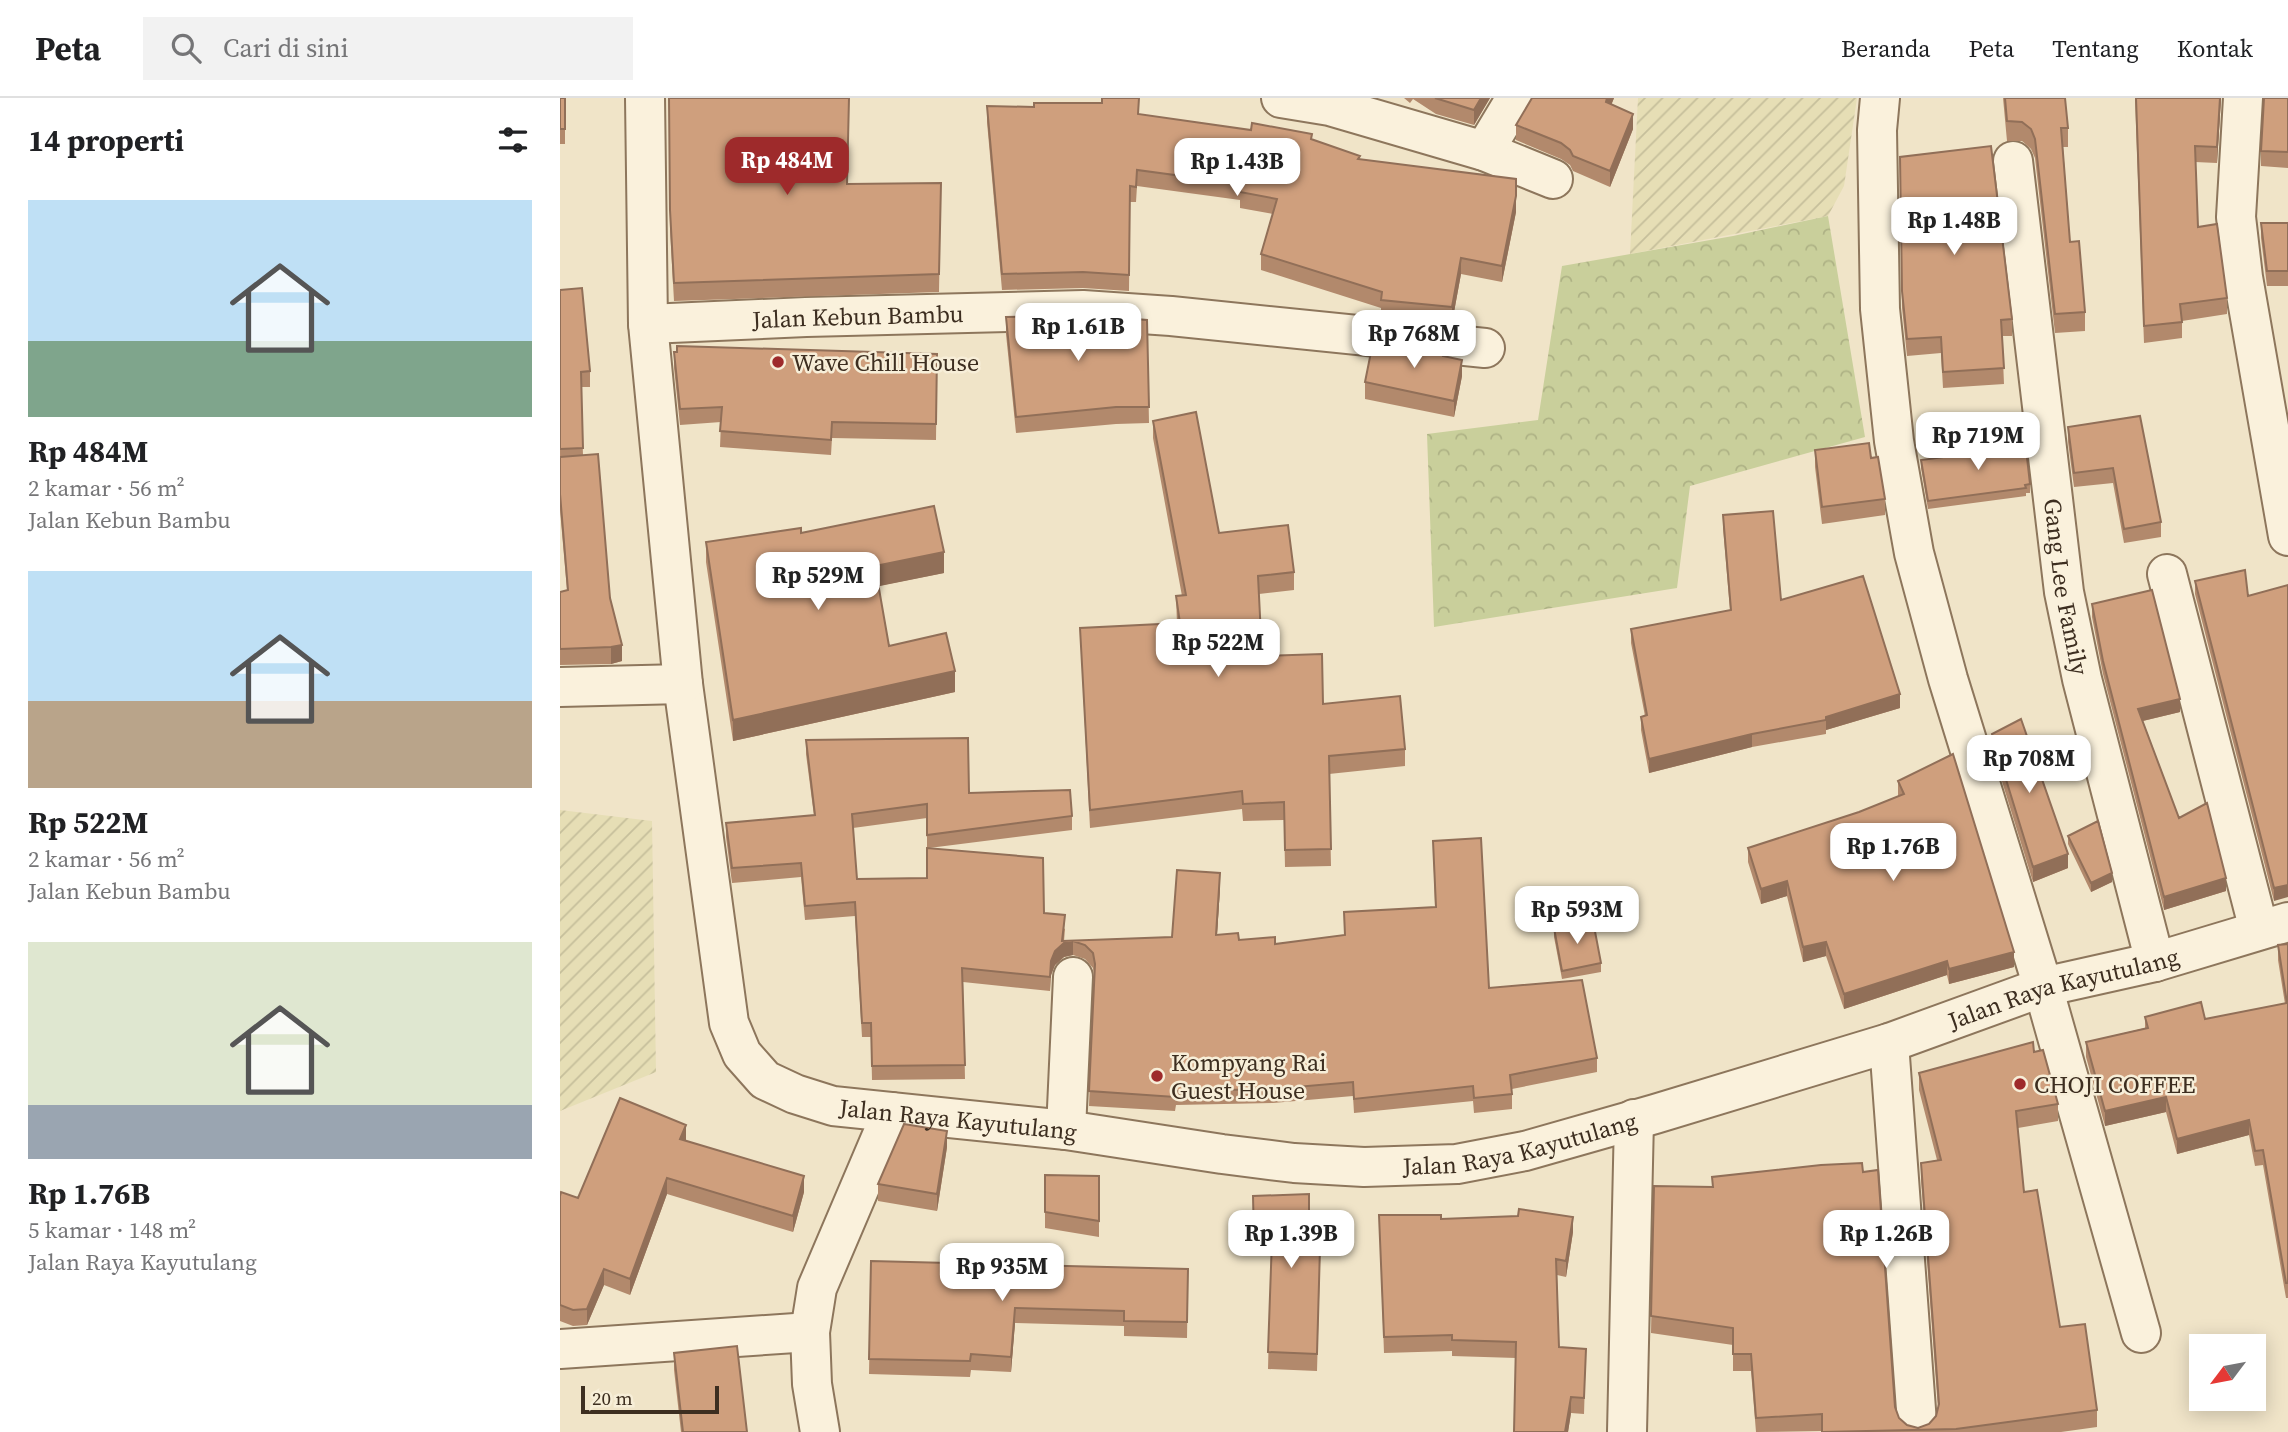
<!DOCTYPE html>
<html lang="id">
<head>
<meta charset="utf-8">
<style>
	body { margin:0; font-family:"Source Serif 4",serif; background:#f2f2f2; color:#202124; height:100vh; display:flex; flex-direction:column; font-size:26px; white-space:nowrap }
	* { box-sizing:border-box; margin:0 }
	p { font-size:23px; color:#757577 }
	.icon { flex:none; width:38px; height:38px; fill:none; stroke:currentColor; stroke-width:2; stroke-linecap:round; stroke-linejoin:round }
	.map { position:relative; flex:1; overflow:hidden }
	.panel { display:flex; flex-direction:column; background:#fff; width:560px }
	.panel>* { flex:none }
	.needle { width:46px; rotate:238deg }
	.fabs { position:absolute; left:1629px; top:1236px; display:grid; gap:14px }
	.fabs a { display:grid; place-items:center; width:77px; height:77px; border-radius:0px; background:#fff; box-shadow:0 4px 18px #0003; font-size:35px }
	.scale { position:absolute; left:21px; bottom:18px; width:138px; box-sizing:border-box; padding-left:7px; border:4px solid #3d2e20; border-top:0; font-size:19px; line-height:24px; white-space:nowrap; color:#3d2e20; -webkit-text-stroke:5px #f7eed8; paint-order:stroke }
	.price { position:absolute; translate:-50% -60px; padding:0 16px; border-radius:14px; background:#fff; color:#222; font-size:23px; line-height:46px; filter:drop-shadow(0 2px 4px #0008) }
	.price::after { content:''; position:absolute; left:50%; top:42px; width:21px; height:16px; margin-left:-10px; background:inherit; clip-path:polygon(0 0,100% 0,50% 100%) }
	.price.current { background:#9e2a2b; color:#fff }
	ul { padding:0; list-style:none }
	li { display:grid; align-content:center; gap:14px; height:371px; padding:0 28px }
	li span { display:grid; place-items:center; height:217px; border-radius:0px; color:#555 }
	li>.icon { margin-inline-start:auto }
	span .icon { width:126px; height:126px; fill:#fffc; stroke-width:1 }
	li b { font-size:30px }
	h2 { display:flex; justify-content:space-between; align-items:center; height:84px; padding:0 28px; font-size:30px }
	header { display:flex; align-items:center; gap:42px; box-sizing:border-box; height:98px; padding:0 35px; background:#fff; border-bottom:2px solid #e0e0e0 }
	header strong { font-size:33px }
	nav { display:flex; gap:38px; margin-inline-start:auto; font-size:24px }
	.search { width:490px; height:63px; background:#f2f2f2; display:flex; align-items:center; gap:18px; box-sizing:border-box; padding:0 24px; border-radius:0px; color:#757577; font-size:26px }
	main { display:flex; flex:1; min-height:0 }
	.map>svg:first-child { display:block }
	.farmland { fill:url(#farmland-furrows) }
	.forest { fill:url(#forest-crowns) }
	.lines { fill:none; stroke-linecap:round; stroke-linejoin:round }
	.minor-casing { stroke:#8d765c; stroke-width:42 }
	.minor { stroke:#faf1dc; stroke-width:38 }
	.wall { fill:#b2896c; fill-rule:evenodd }
	.shaded-wall { fill:#916f58 }
	.building { fill:#cf9f7d; stroke:#916f58; stroke-width:2 }
	.poi-dot { fill:#9e2a2b; stroke:#f7eed8; stroke-width:2.5 }
	.labels { text-anchor:middle; dominant-baseline:central; stroke-width:5; stroke-linejoin:round; paint-order:stroke }
	.street-label { font-size:24px; fill:#3d2e20; stroke:#f7eed8 }
	.poi-label { font-size:24px; fill:#3d2e20; stroke:#f7eed8; text-anchor:start }
</style>
</head>
<body>
<header>
<strong>Peta</strong>
<div class="search"><svg class="icon" aria-label="search" viewBox="0 0 24 24"><circle cx="10" cy="10" r="6"/><path d="M15 15l6 6"/></svg>Cari di sini</div>
<nav><a>Beranda</a><a>Peta</a><a>Tentang</a><a>Kontak</a></nav>
</header>
<main>
<section class="panel">
<h2>14 properti<svg class="icon" aria-label="filters" viewBox="0 0 24 24"><path d="M4 7h16M4 17h16"/><circle cx="9" cy="7" r="2"/><circle cx="15" cy="17" r="2"/></svg></h2>
<ul>
<li><span style="background:linear-gradient(#bfe0f5 65%,#7fa58c 0)"><svg class="icon" aria-label="home" viewBox="0 0 24 24"><path d="M3 11l9-7 9 7M6 9v11h12V9"/></svg></span><div><b>Rp 484M</b><p>2 kamar · 56 m²</p><p>Jalan Kebun Bambu</p></div></li>
<li><span style="background:linear-gradient(#bfe0f5 60%,#b9a48a 0)"><svg class="icon" aria-label="home" viewBox="0 0 24 24"><path d="M3 11l9-7 9 7M6 9v11h12V9"/></svg></span><div><b>Rp 522M</b><p>2 kamar · 56 m²</p><p>Jalan Kebun Bambu</p></div></li>
<li><span style="background:linear-gradient(#dfe7d0 75%,#9aa5b1 0)"><svg class="icon" aria-label="home" viewBox="0 0 24 24"><path d="M3 11l9-7 9 7M6 9v11h12V9"/></svg></span><div><b>Rp 1.76B</b><p>5 kamar · 148 m²</p><p>Jalan Raya Kayutulang</p></div></li>
</ul>
</section>
<div class="map">
<svg width="1728" height="1334" viewBox="0 0 1728 1334">
	<defs>
		<pattern id="farmland-furrows" width="10" height="10" patternUnits="userSpaceOnUse" patternTransform="scale(1.75)"><rect width="10" height="10" fill="#e6deb5"/><path d="M-1 1l2-2M0 10L10 0M9 11l2-2" fill="none" stroke="#c6bf9b"/></pattern>
		<pattern id="forest-crowns" width="20" height="18" patternUnits="userSpaceOnUse" patternTransform="scale(1.75)"><rect width="20" height="18" fill="#c9cf9b"/><path d="M2 6a3 3 0 1 1 6 0M12 15a3 3 0 1 1 6 0" fill="none" stroke="#aeb285"/></pattern>
	</defs>
	<rect width="100%" height="100%" fill="#f0e4c8"/>
	<path class="farmland" d="M1078 0H1297L1284 88 1268 118 1070 156Z
		M0 712 92 723 96 974 0 1013Z"/>
	<path class="forest" d="M1268 118 1305 339 1130 388 1117 490 874 529 867 336 978 322 1002 168 1173 138Z"/>
	<g class="lines">
		<g class="minor-casing">
			<g id="minor">
				<path id="s1" d="M85 0 88 226 123 586 169 925 182 956 205 982 235 996 273 1008 506 1032 662 1056 734 1065 804 1069 897 1066 965 1053 1095 1016 1329 945 1483 889 1595 864 1728 824"/>
				<path d="M721 0 770 8 924 53 993 81"/>
				<path d="M1320 0 1317 32 1320 211 1334 343 1354 455 1388 581 1483 889 1581 1235"/>
				<path d="M1683 0 1676 119 1683 179 1728 438"/>
				<path d="M924 53 956 0"/>
				<path id="s2" d="M1453 63 1504 494 1522 581 1595 864"/>
				<path id="s3" d="M88 226 246 219 523 212 611 218 925 250"/>
				<path d="M1607 476 1699 832"/>
				<path d="M0 589 123 586"/>
				<path d="M1329 945 1357 1325"/>
				<path d="M506 1032 513 879"/>
				<path d="M0 1251 250 1234"/>
				<path d="M260 1334 252 1286 250 1234 257 1190 332 1014"/>
				<path d="M1067 1334 1074 1021"/>
			</g>
		</g>
		<use href="#minor" class="minor"/>
	</g>
	<path class="wall" d="M0 0H5V46H0Z
		M109 0 288 86 381 85 379 194 114 203 110 131Z
		M844 0H930L914 27 876 16 853 1 850 5Z
		M972 0H1054L1051 7 1073 31 1050 89 1013 73 1010 67 1001 61 956 42V27Z
		M1443 0H1505L1508 30V49H1503L1510 144 1525 214V233L1495 235 1475 60 1471 51 1462 43H1447Z
		M1575 0H1661L1657 65 1635 64 1638 129 1667 200V216L1622 223V240L1584 245Z
		M1728 0V70L1701 68V53Z
		M427 8 579 16 752 42 800 62 956 114 942 184 901 176 892 225 821 217V210L701 172V156L713 116 680 110V102L577 88 576 104H570L569 193 523 190 442 192 427 24Z
		M1340 59 1452 221V238H1442L1444 286 1383 290 1381 255 1347 258 1342 210Z
		M1701 125H1728V188H1707L1701 140Z
		M0 192 30 273V289H21L23 358 62 563 51 566 0 567V494L7 492 0 412Z
		M446 219 587 222 589 325 556 326 456 335 446 236Z
		M114 254 377 256 376 342 272 340 271 357 160 349 161 324 120 327 114 270Z
		M884 258 902 278 894 319 805 301V284Z
		M1580 318 1601 424V439L1564 445 1553 385 1514 389 1508 344V329Z
		M593 323 659 435 734 474V492L699 496 702 558 763 606 845 651V668L769 676 771 768 725 769 724 722 683 723 682 711 530 730 520 530 617 526 616 498H622L593 340Z
		M1421 348 1470 386V395H1466V398L1368 411 1361 370V362L1421 354Z
		M1255 352 1311 360 1325 401V417L1262 426 1255 369Z
		M1163 417 1221 502 1340 610 1266 632V636L1192 649 1089 675 1081 632V619L1085 618 1071 545V531L1170 512 1163 430Z
		M241 435 384 475 318 488 329 548 395 594 173 643 146 464V444Z
		M1635 483 1688 498 1728 487 1714 803 1635 496Z
		M1532 506 1620 614 1583 623 1619 720 1666 793 1604 812 1543 576 1532 519Z
		M1432 636 1508 770 1473 784 1432 651Z
		M246 642 409 695 512 718V732L369 750 484 815 505 831 504 843 612 839 660 790 657 837 679 842 715 846 785 838 784 814 875 809 873 743 929 890 1037 960V974L952 991V1011L914 1015 913 1003 794 1015 793 998 713 1005 616 1007 615 1013 529 1008 534 877 533 870 525 861 513 857 504 859 495 867 491 877 490 893 403 884 405 981 312 982 311 939H302L295 818 245 822 241 779 172 785 166 739V725L254 718 246 656ZM367 720V780L297 781 293 730Z
		M1338 683 1454 869 1389 886 1387 877 1284 911 1266 858 1243 864 1227 798 1201 806 1188 764V750L1299 714 1338 698Z
		M1508 738 1552 784 1531 794 1508 746Z
		M994 830 1041 865V874L1002 881 994 839Z
		M1728 846V1200H1726L1703 1067 1695 1068 1689 1037 1617 1056 1606 1014 1545 1028 1526 959V944L1585 930V919L1645 921 1725 906 1718 862V847Z
		M1474 954 1498 1006V1023L1458 1030 1464 1094 1500 1229 1537 1312V1329L1501 1334H1262V1333L1196 1334 1191 1273H1173V1247L1091 1235 1094 1088 1152 1089V1079L1303 1074 1335 1309 1339 1320 1347 1327 1358 1330 1369 1326 1376 1318 1378 1311 1361 1082V1065L1377 1062 1359 992V975Z
		M126 1043 244 1094 233 1134 107 1096 70 1197 44 1187 27 1227 13 1228 0 1223V1098L18 1100Z
		M387 1049 377 1113 318 1103V1086Z
		M539 1078V1139L485 1130V1114Z
		M693 1098 749 1115 761 1131 757 1273 708 1271 711 1157 694 1158Z
		M819 1117 881 1121 958 1118 1013 1134 1006 1179 997 1177 999 1249 1026 1251 1024 1316 1011 1315 1008 1334H954L956 1260 892 1258V1253L824 1255Z
		M311 1163 628 1171 627 1240 564 1238V1228L455 1225 451 1274 411 1272 410 1279 309 1276Z
		M114 1255 187 1334H121L114 1272Z"/>
	<path class="shaded-wall" d="M921 0H930L914 27V12Z
		M1047 0H1054L1046 20V4Z
		M1660 0H1661L1657 65V49Z
		M1073 16V31L1050 89V73Z
		M956 98V114L942 184V168Z
		M901 160V176L892 225V209Z
		M902 262V278L894 319V303Z
		M384 454V475L315 489V468Z
		M62 547V563L51 566V549Z
		M395 573V594L173 643V622Z
		M1340 596V610L1266 632V619Z
		M1620 601V614L1578 624V611Z
		M1192 636V649L1089 675V661Z
		M1508 756V770L1473 784V769Z
		M660 775V790L656 851V837Z
		M1552 775V784L1531 794V785Z
		M1666 780V793L1604 812V799Z
		M1227 783V798L1201 806V791Z
		M1728 787V799L1714 803V790Z
		M505 817 503 845 513 843V857L504 859 495 867 491 877 490 893 491 863Z
		M1266 844V858L1243 864V849Z
		M1454 854V869L1389 886V871Z
		M1387 863V877L1284 911V896Z
		M1606 999V1014L1545 1028V1013Z
		M1689 1022V1037L1617 1056V1041Z
		M126 1027V1043L120 1041Z
		M387 1033V1049L377 1113V1096Z
		M244 1078V1094L233 1134V1118Z
		M107 1080V1096L70 1197V1181Z
		M1013 1119V1134L1006 1179V1163Z
		M44 1171V1187L27 1227V1211Z
		M455 1210V1225L451 1274V1259Z
		M1011 1299V1315L1008 1334H1005Z"/>
	<path class="building" d="M0 0H5V31H0Z
		M109 0H289L287 86 381 85 379 176 114 185 110 112Z
		M542 0H579L578 16 691 32 692 25 752 36 751 41 800 58 798 61 956 81V98L942 168 901 160 892 209 821 202 822 194 701 156 717 101 680 94 682 86 577 72 576 89 570 88 569 177 523 174 442 176 427 8 474 9V5H542Z
		M875 0H921L914 12Z
		M972 0H1047L1046 4 1073 16 1050 73 1013 58 1010 52 1001 45 956 27Z
		M1445 0H1505L1508 30H1501L1510 144 1519 143 1525 214 1495 216 1475 41 1471 31 1462 24 1447 23Z
		M1576 0H1660L1657 49 1635 48 1638 129 1657 126 1667 200 1620 206 1622 224 1584 228Z
		M1704 0H1728V54L1701 53Z
		M1431 48 1452 221 1441 222 1444 270 1383 274 1381 239 1347 241 1342 193 1340 59Z
		M1701 125H1728V173H1707Z
		M22 190 30 273 21 274 23 350 0 351V192Z
		M523 217 587 222 589 309H556L456 319 446 219Z
		M813 244 884 251 883 258 902 262 894 303 805 284Z
		M117 248 377 256 376 326 272 324 271 342 160 333 162 309 120 311 114 254H117Z
		M636 314 659 435 728 427 734 474 698 478 702 558 762 556 763 606 840 598 845 651 769 658 771 751 725 752 724 704 683 706 682 693 530 712 520 530 620 525 616 498 626 497 593 323Z
		M1580 318 1601 424 1564 431 1553 370 1514 375 1508 329Z
		M1465 342 1470 386 1465 387 1466 390 1368 403 1361 362 1422 354 1421 348Z
		M1309 345 1311 360 1318 359 1325 401 1262 409 1255 352Z
		M38 356 50 500 62 547 51 549 0 551V494L8 492 0 396V359Z
		M374 408 384 454 315 468 329 548 386 535 395 573 173 622 146 444 241 430V435Z
		M1213 413 1221 502 1303 478 1340 596 1266 619V622L1192 636 1089 661 1081 619 1087 617 1071 531 1171 512 1163 417Z
		M1685 472 1688 498 1728 487V787L1714 790 1635 483Z
		M1592 492 1620 601 1578 611 1619 720 1647 705 1666 780 1604 799 1543 563 1532 506Z
		M1461 621 1508 756 1473 769 1432 636Z
		M408 640 409 695 510 692 512 718 367 737V706L292 716 297 781 367 780V750L483 760 484 815 505 817 502 843 612 839 617 772 660 775 656 837 678 835 679 842 715 839V846L785 837 784 814 876 809 873 743 921 740 929 890 1022 882 1037 960 950 977 952 996 914 1000 913 988 794 1001 793 984 713 991 616 993 615 999 529 993 535 866 533 855 525 847 513 843 504 845 495 853 491 863 490 879 402 870 405 967 312 968 311 925H302L295 804 245 808 241 765 172 770 166 725 255 717 246 642Z
		M1393 656 1454 854 1389 871 1387 863 1284 896 1266 844 1243 849 1227 783 1201 791 1188 750 1299 714 1344 696 1338 683Z
		M1538 723 1552 775 1531 785 1508 738Z
		M1033 823 1041 865 1002 873 994 830Z
		M1728 846V1185H1726L1703 1052 1695 1053 1689 1022 1617 1041 1606 999 1545 1013 1526 944 1588 930 1585 919 1641 904 1645 921 1727 905 1718 847Z
		M1473 944 1474 954 1483 952 1498 1006 1456 1013 1464 1094 1477 1092 1500 1229 1525 1226 1537 1312 1396 1331 1262 1334V1316L1196 1320 1191 1256H1173V1230L1091 1218 1094 1088 1153 1089 1152 1079 1261 1067 1302 1065 1303 1074 1318 1072 1335 1309 1339 1320 1347 1327 1358 1330 1369 1326 1376 1318 1379 1306 1361 1065 1381 1062 1359 975Z
		M60 1000 126 1027 120 1041 244 1078 233 1118 107 1080 70 1181 44 1171 27 1211 13 1212 0 1207V1098L1 1094 18 1100Z
		M344 1026 387 1033 377 1096 318 1086Z
		M485 1077 539 1078V1123L485 1114Z
		M749 1096V1115L761 1114 757 1256 708 1254 712 1141H694L693 1098Z
		M959 1111 1013 1119 1006 1163 996 1161 999 1249 1026 1251 1024 1300 1011 1299 1005 1334H954L956 1244 892 1242V1237L824 1239 819 1117H881V1121L958 1118Z
		M311 1163 628 1171 627 1224 564 1223V1213L455 1210 451 1259 411 1256 410 1263 309 1261Z
		M177 1248 187 1334H123L114 1255Z"/>
	<g class="poi-dot">
		<circle cx="218" cy="264" r="7"/>
		<circle cx="597" cy="978" r="7"/>
		<circle cx="1460" cy="986" r="7"/>
	</g>
	<g class="labels">
		<g class="street-label">
			<text stroke="none"><textPath href="#s3" startOffset="210">Jalan Kebun Bambu</textPath></text>
			<text stroke="none"><textPath href="#s2" startOffset="429">Gang Lee Family</textPath></text>
			<text stroke="none"><textPath href="#s1" startOffset="2331">Jalan Raya Kayutulang</textPath></text>
			<text stroke="none"><textPath href="#s1" startOffset="1197">Jalan Raya Kayutulang</textPath></text>
			<text stroke="none"><textPath href="#s1" startOffset="1764">Jalan Raya Kayutulang</textPath></text>
		</g>
		<g class="poi-label">
			<text x="232" y="264">Wave Chill House</text>
			<text x="611" y="964">Kompyang Rai<tspan x="611" dy="28">Guest House</tspan></text>
			<text x="1474" y="986">CHOJI COFFEE</text>
		</g>
	</g>
</svg>
<div class="fabs">
<a><svg class="needle" viewBox="-14 -14 28 28"><path d="M0-13l5 13h-10z" fill="#e53935"/><path d="M0 13l5-13h-10z" fill="#757577"/></svg></a>
</div>
<div class="scale">20 m</div>
<b class="price current" style="left:227px;top:99px">Rp 484M</b>
<b class="price" style="left:677px;top:100px">Rp 1.43B</b>
<b class="price" style="left:1394px;top:159px">Rp 1.48B</b>
<b class="price" style="left:518px;top:265px">Rp 1.61B</b>
<b class="price" style="left:854px;top:272px">Rp 768M</b>
<b class="price" style="left:1418px;top:374px">Rp 719M</b>
<b class="price" style="left:258px;top:514px">Rp 529M</b>
<b class="price" style="left:658px;top:581px">Rp 522M</b>
<b class="price" style="left:1469px;top:697px">Rp 708M</b>
<b class="price" style="left:1333px;top:785px">Rp 1.76B</b>
<b class="price" style="left:1017px;top:848px">Rp 593M</b>
<b class="price" style="left:731px;top:1172px">Rp 1.39B</b>
<b class="price" style="left:1326px;top:1172px">Rp 1.26B</b>
<b class="price" style="left:442px;top:1205px">Rp 935M</b>
</div>
</main>
</body>
</html>
